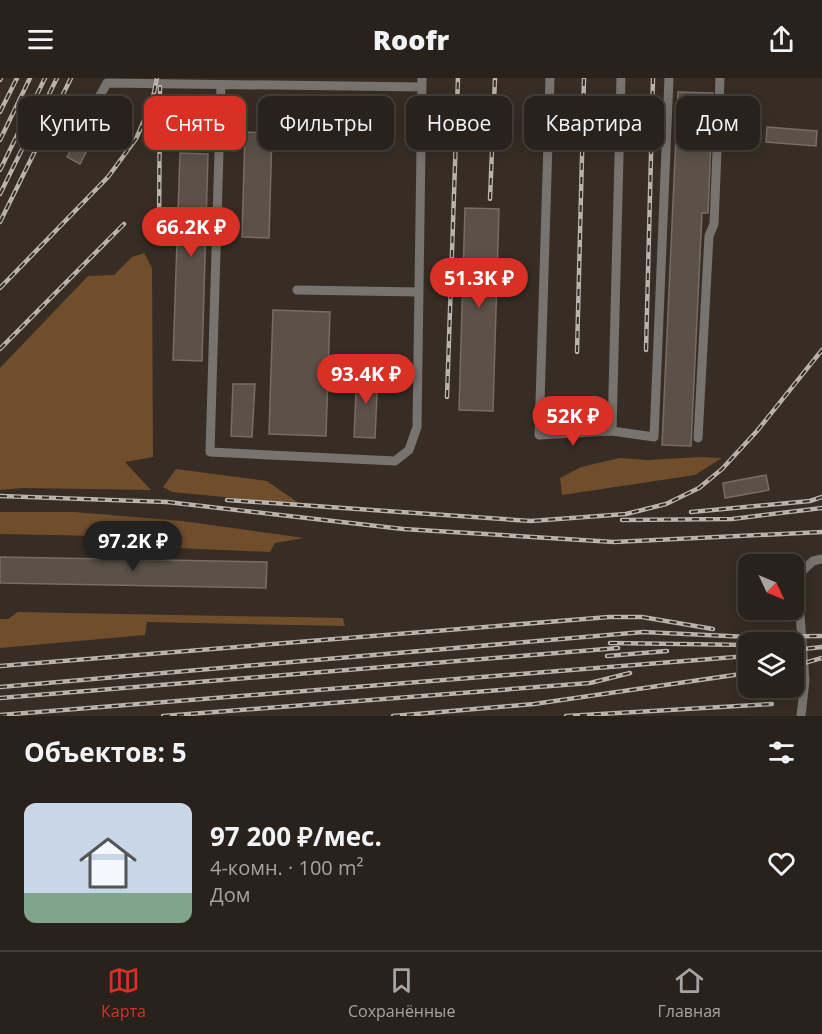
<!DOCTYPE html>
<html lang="ru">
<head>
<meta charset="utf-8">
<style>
	body { margin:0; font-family:"Open Sans",sans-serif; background:#352f29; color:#f1f3f6; height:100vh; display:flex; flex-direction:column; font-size:22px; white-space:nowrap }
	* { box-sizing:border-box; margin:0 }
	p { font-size:20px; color:#a5a4a3 }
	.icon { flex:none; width:33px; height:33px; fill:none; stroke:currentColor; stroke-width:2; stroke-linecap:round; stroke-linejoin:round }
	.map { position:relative; height:638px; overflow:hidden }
	.panel { display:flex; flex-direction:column; background:#29221c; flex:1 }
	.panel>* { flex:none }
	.guide { position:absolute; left:18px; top:18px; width:786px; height:54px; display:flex; gap:12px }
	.needle { width:39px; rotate:134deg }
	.fabs { position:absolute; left:738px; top:476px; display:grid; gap:12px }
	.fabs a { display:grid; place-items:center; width:66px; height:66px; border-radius:12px; background:#29221c; box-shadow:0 3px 15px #0003,0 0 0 2px #453f3b; font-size:30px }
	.price { position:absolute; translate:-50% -51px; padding:0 14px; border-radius:21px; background:#d93025; color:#fff; font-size:20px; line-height:39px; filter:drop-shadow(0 2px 3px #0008) }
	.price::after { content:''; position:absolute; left:50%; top:36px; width:18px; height:14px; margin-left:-9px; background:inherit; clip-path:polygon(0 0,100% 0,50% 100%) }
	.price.on { background:#222; color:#fff }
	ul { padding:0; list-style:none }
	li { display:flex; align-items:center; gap:18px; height:150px; padding:0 24px }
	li+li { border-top:2px solid #453f3b }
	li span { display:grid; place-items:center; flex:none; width:168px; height:120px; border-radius:12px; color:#555 }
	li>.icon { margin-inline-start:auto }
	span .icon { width:72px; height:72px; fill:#fffc; stroke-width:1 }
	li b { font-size:26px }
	h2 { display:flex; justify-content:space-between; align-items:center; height:72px; padding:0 24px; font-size:26px }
	.chip { padding:0 21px; border-radius:12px; background:#29221c; box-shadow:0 3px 15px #0003,0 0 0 2px #453f3b; font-size:21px; line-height:54px }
	.chip.on { background:#d93025; color:#fff }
	header { display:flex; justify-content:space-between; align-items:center; height:78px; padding:0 24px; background:#29221c; font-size:27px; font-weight:800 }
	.menu { display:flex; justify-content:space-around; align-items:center; height:84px; border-top:2px solid #453f3b; background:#29221c; font-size:16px; color:#a5a4a3 }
	.menu a { display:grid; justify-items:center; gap:3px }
	.menu .on { color:#d93025 }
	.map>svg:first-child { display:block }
	.green { fill:#704d2b }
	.building { fill:#5b5148; stroke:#786d64; stroke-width:1.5 }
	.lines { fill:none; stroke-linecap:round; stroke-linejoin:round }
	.street { stroke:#78736e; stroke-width:9 }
	.rail-casing { stroke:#bab3ad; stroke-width:4.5 }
	.rail { stroke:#372d25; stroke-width:2; stroke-dasharray:7; stroke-linecap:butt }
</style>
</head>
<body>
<header><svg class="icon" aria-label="menu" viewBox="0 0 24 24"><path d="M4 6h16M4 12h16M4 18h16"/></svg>Roofr<svg class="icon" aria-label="share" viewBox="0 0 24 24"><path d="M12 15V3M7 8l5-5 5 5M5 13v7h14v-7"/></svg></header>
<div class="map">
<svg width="822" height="638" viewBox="0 0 822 638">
	<rect width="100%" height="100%" fill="#372d25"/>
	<path class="green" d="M144 175 152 190 153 379 125 384 151 412 23 410 0 412V290L88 198 114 197 132 179Z
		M700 379 722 380 695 397 562 417 560 400 581 389 620 380 647 382Z
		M176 391 267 403 300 426 172 414 163 409Z
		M0 434H74L182 443 304 460 275 465 270 474 178 470 150 459 0 456Z
		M18 534 343 540 345 548 147 544 145 557 0 570V541H8Z"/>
	<path class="building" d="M678 14 713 15 708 135H702L691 368 662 367Z
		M90 49 97 53 80 86 67 79 80 56 86 55Z
		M767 49 817 53 816 68 766 64Z
		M245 54 272 55 269 160 242 159Z
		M180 75 208 76 202 283 173 282Z
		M465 130 499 131 493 333 459 332Z
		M273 232 330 234 326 358 269 356Z
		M357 293 378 294 375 360 354 359Z
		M233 306H255L252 359 231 358Z
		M766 397 769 412 725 420 723 405Z
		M0 479 267 484 266 510 0 505Z"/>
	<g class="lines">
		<path class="street" d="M550 0 539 357 612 353 621 0
			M221 7 210 374 395 383 409 372 417 349 422 0
			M82 50 107 5 422 9
			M297 212 419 214
			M612 353 654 359 669 0
			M698 360 709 158 714 146 720 0
			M801 638 805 602 799 523V496L813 483 822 481"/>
		<g class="rail-casing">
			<path id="rail" d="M0 2 1 0
				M0 34 17 0
				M0 62 30 0
				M0 92 45 0
				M0 116 57 0
				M490 121 495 0
				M0 144 71 0
				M159 153 160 9
				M0 210 108 99 136 61 152 24 157 0
				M0 271 124 146
				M646 272 653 0
				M577 274 584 0
				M447 319 458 0
				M0 418 167 424 403 451 614 464 822 454
				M227 422 531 443 626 436 666 426 699 410 722 391 757 353 822 272
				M691 434 810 423 822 419
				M622 442 732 441 822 430
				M610 565 748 567
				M794 572 822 569
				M607 578 667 573
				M0 588 609 539H642L713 551
				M794 588 822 580
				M0 609 643 554 749 559 822 558
				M0 620 618 570
				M0 637 748 578
				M163 638 590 605 630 595
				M393 638 534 626 748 595
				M566 638 772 626"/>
		</g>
		<use href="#rail" class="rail"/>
	</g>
</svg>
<div class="fabs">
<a><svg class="needle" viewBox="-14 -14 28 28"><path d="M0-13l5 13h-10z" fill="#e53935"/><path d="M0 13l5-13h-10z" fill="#a5a4a3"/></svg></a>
<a><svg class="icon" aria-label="layers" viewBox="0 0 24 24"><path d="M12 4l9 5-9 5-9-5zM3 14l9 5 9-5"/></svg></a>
</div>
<b class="price" style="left:191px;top:180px">66.2K ₽</b>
<b class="price" style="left:479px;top:231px">51.3K ₽</b>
<b class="price" style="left:366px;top:327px">93.4K ₽</b>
<b class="price" style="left:573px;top:369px">52K ₽</b>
<b class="price on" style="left:133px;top:494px">97.2K ₽</b>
<div class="guide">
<a class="chip">Купить</a>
<a class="chip on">Снять</a>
<a class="chip">Фильтры</a>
<a class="chip">Новое</a>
<a class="chip">Квартира</a>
<a class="chip">Дом</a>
</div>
</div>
<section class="panel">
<h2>Объектов: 5<svg class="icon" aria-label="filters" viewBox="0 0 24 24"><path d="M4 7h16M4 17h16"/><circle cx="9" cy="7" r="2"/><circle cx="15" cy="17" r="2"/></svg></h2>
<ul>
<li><span style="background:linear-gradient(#c9d6e8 75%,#7fa58c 0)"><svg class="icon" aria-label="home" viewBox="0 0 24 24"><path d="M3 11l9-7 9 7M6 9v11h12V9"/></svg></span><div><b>97 200 ₽/мес.</b><p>4-комн. · 100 m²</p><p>Дом</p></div><svg class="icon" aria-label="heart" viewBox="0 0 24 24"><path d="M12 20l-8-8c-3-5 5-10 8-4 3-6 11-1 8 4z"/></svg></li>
</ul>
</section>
<nav class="menu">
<a class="on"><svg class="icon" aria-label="map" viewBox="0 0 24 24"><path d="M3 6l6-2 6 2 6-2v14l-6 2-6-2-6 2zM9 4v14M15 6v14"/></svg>Карта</a>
<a><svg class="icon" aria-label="saved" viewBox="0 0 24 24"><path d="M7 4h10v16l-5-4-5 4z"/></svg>Сохранённые</a>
<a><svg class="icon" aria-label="home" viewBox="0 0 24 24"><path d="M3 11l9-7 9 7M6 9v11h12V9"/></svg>Главная</a>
</nav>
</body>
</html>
